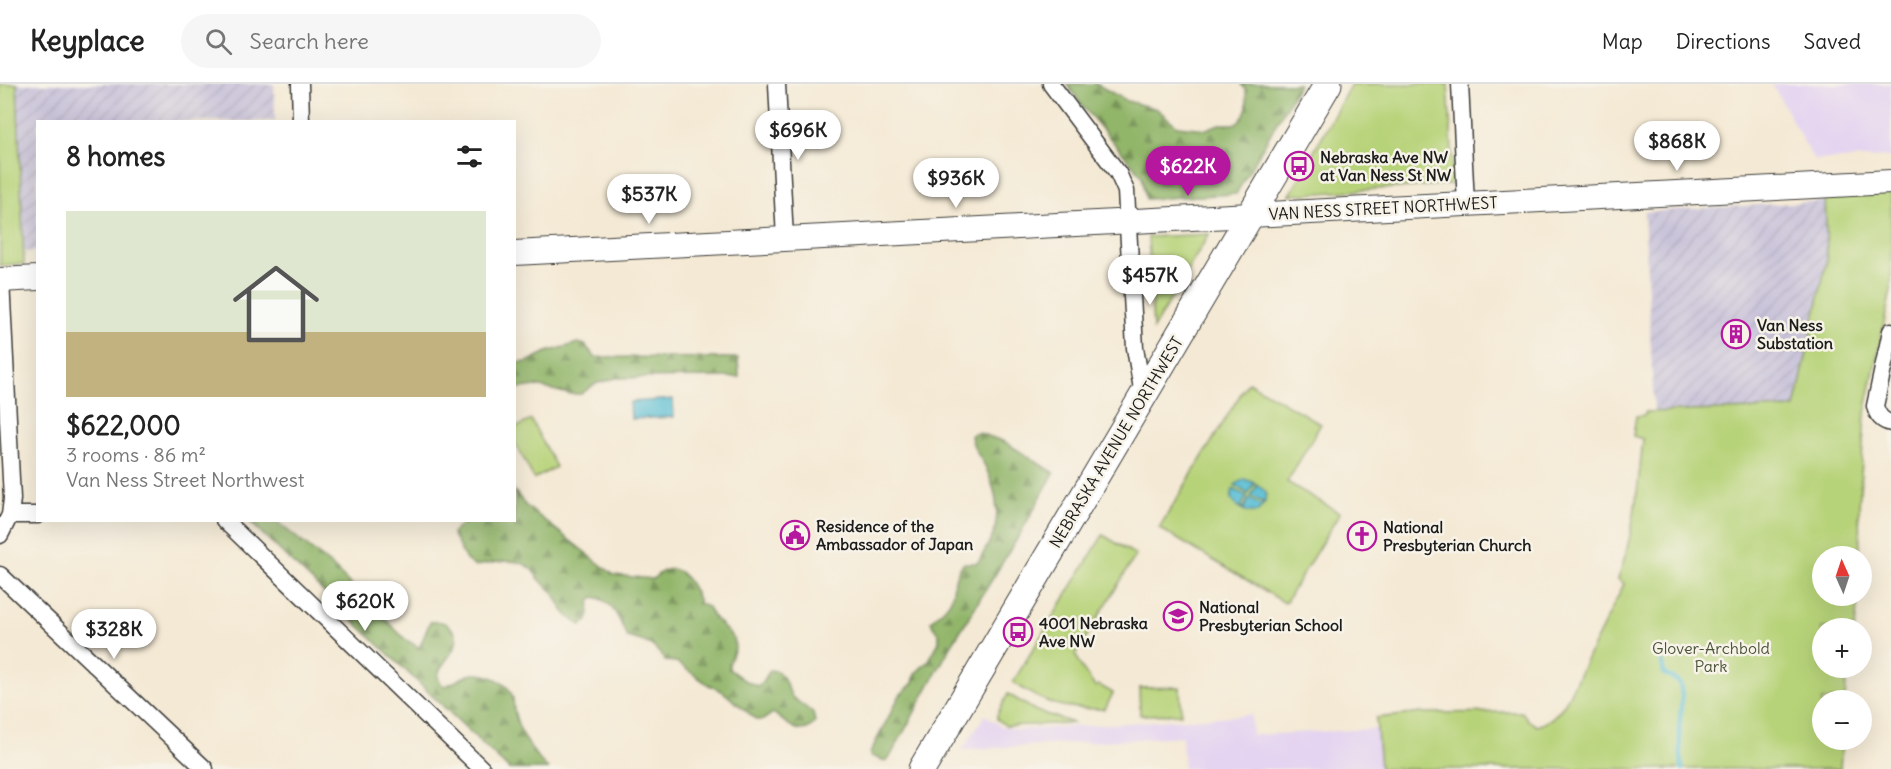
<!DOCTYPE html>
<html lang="en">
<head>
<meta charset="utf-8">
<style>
	body { margin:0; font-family:Delius,sans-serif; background:#f6f6f6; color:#222; height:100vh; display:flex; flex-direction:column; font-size:22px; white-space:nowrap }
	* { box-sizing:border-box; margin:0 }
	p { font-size:20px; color:#767676 }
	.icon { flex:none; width:33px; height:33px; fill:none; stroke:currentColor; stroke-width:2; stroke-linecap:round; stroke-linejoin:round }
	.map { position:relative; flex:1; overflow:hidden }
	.side { position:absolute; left:36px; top:36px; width:480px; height:402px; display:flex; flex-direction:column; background:#fff; border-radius:0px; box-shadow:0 6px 24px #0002 }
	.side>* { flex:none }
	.needle { width:39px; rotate:357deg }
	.fabs { position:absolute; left:1812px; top:462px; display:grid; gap:12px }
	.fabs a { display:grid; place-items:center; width:60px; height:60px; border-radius:50%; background:#fff; box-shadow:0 6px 24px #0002; font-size:30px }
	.price { position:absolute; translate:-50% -51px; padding:0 14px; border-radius:21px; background:#fff; color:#222; font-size:20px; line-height:39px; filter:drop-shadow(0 2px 3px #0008) }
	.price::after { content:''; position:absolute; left:50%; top:36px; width:18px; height:14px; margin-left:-9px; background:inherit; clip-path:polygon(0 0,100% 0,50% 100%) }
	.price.active { background:#b5179e; color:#fff }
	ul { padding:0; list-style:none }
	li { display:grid; align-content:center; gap:12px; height:318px; padding:0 30px }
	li+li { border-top:2px solid #e0e0e0 }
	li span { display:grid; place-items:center; height:186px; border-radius:0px; color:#555 }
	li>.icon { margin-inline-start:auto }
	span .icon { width:108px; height:108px; fill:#fffc; stroke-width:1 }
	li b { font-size:26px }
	h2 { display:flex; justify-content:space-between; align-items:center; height:72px; padding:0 30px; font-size:26px }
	header { display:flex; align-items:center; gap:36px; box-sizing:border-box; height:84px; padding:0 30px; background:#fff; border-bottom:2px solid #e0e0e0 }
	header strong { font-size:28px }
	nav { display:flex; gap:33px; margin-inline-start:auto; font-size:21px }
	.search { width:420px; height:54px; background:#f6f6f6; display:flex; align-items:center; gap:15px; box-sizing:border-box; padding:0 21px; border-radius:33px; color:#767676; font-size:22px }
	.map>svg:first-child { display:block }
	.built { fill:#e4d3f1 }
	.industrial { fill:url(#industrial-furrows) }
	.forest { fill:url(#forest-firs); stroke:#566842; stroke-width:1.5 }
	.green { fill:#b7d379; stroke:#6a784a; stroke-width:1.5 }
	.water { fill:#56bdd4; stroke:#396c78; stroke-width:1.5 }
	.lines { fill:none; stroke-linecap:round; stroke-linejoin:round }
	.stream { stroke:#56bdd4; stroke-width:4.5 }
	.street-casing { stroke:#3c3b38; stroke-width:19 }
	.secondary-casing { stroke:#3c3b38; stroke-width:26 }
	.primary-casing { stroke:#3c3b38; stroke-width:29 }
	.street { stroke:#fff; stroke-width:16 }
	.secondary { stroke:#fff; stroke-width:24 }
	.primary { stroke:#fff; stroke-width:27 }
	.labels { text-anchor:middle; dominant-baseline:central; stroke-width:5; stroke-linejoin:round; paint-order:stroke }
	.poi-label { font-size:16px; font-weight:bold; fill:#1c1c1c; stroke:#f7f3e8; text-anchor:start }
	.street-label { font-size:16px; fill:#1c1c1c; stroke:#f7f3e8 }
	.park-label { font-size:16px; fill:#4a5338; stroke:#f7f3e8 }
</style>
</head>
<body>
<header>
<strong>Keyplace</strong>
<div class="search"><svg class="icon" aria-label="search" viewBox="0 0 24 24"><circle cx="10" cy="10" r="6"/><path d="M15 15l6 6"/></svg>Search here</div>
<nav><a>Map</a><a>Directions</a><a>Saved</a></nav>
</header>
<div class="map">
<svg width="1891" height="685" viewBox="0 0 1891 685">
	<defs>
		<pattern id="industrial-furrows" width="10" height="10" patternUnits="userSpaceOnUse" patternTransform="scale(1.5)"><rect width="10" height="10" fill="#c6c0d9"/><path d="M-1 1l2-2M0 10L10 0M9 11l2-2" fill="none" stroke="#aaa4ba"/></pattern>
		<pattern id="forest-firs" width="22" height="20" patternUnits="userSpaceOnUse" patternTransform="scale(1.5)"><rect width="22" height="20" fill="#91b569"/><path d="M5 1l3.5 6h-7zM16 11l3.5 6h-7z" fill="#769256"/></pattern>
	</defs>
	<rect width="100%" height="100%" fill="#f7f3e8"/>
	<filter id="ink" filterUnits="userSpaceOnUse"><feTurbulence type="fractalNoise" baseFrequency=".0167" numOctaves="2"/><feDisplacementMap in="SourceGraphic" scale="12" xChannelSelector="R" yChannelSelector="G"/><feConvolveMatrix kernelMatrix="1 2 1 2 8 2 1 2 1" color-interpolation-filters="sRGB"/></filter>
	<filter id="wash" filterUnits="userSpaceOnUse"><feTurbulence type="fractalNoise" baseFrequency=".008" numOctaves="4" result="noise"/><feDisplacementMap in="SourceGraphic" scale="24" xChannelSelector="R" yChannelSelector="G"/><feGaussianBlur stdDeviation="1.35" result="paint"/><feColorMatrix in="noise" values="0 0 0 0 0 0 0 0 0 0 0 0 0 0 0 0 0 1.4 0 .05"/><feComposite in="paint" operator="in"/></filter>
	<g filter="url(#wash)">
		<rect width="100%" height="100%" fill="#f4e9d4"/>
		<path class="built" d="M1772 0H1891V73L1814 76Z
			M985 631 1000 642 1018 646 1251 631 1252 651 1377 645 1380 685H1184L1182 652 962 666Z"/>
		<path class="industrial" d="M17 0H274L275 37 38 38 37 167 24 168Z
			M1825 117 1827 175 1795 324 1654 327 1644 128Z"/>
		<path class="forest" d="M1067 0H1096L1127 17 1157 25 1177 42 1207 45 1219 40H1232L1238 39 1243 33 1247 23 1246 6 1241 0H1299L1236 110 1146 115 1142 92 1080 19Z
			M578 259 585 261 595 273 738 274 739 293 616 294 595 300 581 310H569L536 302 515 305V279L527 278 547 268Z
			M979 349 1005 358 1054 389 1020 450 951 562 890 673 885 677 871 672 870 669 900 611 913 599 915 590 929 576 939 558V549L933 543 931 537C937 531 948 523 951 515 955 502 953 490 964 479H976L979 477C983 469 989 460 993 451 1001 428 995 403 985 382 979 370 973 366 971 352L973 350Z
			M515 407 525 421 614 491 653 495C677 470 691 498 700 520L708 523 712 531 734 555 735 564 729 580V585L744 596 757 602 763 598 770 586 777 587 783 593 792 613 813 629 815 638C802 656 785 638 773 629L763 636H757L722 607 709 601 676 578 665 577C654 559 647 558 627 553 620 537 613 516 594 513L590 517 588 537 581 541C566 534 561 524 554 510 551 505 545 502 541 497 537 493 533 486 529 483 514 472 490 480 474 482L466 476 452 449C465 431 495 436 514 436Z
			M249 437H276L331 481 405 555 418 563 420 562 430 538C439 537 446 537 452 545 468 563 437 578 438 594 439 598 441 599 444 602 455 600 462 591 474 590 488 589 507 598 512 611 514 615 513 620 514 625 515 631 517 637 519 643 526 658 536 673 548 685H509Z"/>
		<path class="green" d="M0 0H17L24 180 0 181Z
			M1351 0H1448L1454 100 1290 111Z
			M1891 108V206L1865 329 1859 424 1860 472H1822V512H1858L1855 544H1822V584H1847L1845 616H1822V656H1842L1840 685H1380L1376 634 1422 629 1522 628 1528 636 1537 642C1550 637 1557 631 1565 619L1624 500 1618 495C1634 450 1638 402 1643 355L1633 352 1636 332 1645 331V328L1795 324 1827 175 1825 111Z
			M1209 150 1153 245 1148 153Z
			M1248 298 1321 340 1287 398 1340 429 1285 519 1159 444Z
			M531 336 556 383 534 395 515 358V344Z
			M1103 451 1136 471 1076 570 1080 581 1095 603 1099 601 1113 609 1105 625C1066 625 1045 622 1013 598Z
			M1180 603 1181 630 1140 631 1139 604Z
			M1008 610 1036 627 1074 639 1006 642 997 635V631Z"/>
		<path class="water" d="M673 315 674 333 631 335 630 318Z
			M1244 395 1255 399 1266 408 1265 418 1257 428C1246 430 1237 423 1231 415L1233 405 1247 412 1241 423 1244 424 1249 414 1262 421 1263 418 1251 412 1257 401 1254 400 1248 410 1235 401Z"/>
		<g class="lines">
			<path class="stream" d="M1661 572 1664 590 1676 596 1680 600 1682 611 1679 645 1682 685"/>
		</g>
	</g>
	<g filter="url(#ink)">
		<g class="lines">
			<g class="street-casing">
				<path id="street" d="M300 0 301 38
					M777 0 785 155
					M1051 0 1118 89 1126 107 1135 264 1143 311
					M1460 0 1466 120
					M1891 247 1875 322C1877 331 1882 337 1891 339
					M10 431H38
					M224 436 482 685
					M0 451 10 431 12 415 1 196
					M0 491 205 685"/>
			</g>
			<g class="secondary-casing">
				<path id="secondary" d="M514 169 1891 98
					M0 196 38 194"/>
			</g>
			<g class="primary-casing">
				<path id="primary" d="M922 685 1328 0"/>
			</g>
			<use href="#street" class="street"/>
			<use href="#secondary" class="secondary"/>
			<use href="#primary" class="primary"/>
		</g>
	</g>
	<defs>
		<g id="bus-ring" transform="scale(1.5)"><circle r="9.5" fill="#f7f3e8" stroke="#b5179e" stroke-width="1.5"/><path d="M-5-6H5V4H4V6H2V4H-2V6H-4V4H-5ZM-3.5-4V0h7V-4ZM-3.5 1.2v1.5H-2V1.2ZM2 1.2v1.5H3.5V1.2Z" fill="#b5179e"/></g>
		<g id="building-ring" transform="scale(1.5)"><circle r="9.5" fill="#f7f3e8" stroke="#b5179e" stroke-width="1.5"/><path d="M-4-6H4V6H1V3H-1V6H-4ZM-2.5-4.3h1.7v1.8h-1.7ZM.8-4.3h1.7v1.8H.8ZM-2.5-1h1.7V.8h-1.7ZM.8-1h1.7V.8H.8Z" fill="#b5179e"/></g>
		<g id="civic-ring" transform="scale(1.5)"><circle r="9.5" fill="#f7f3e8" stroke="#b5179e" stroke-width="1.5"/><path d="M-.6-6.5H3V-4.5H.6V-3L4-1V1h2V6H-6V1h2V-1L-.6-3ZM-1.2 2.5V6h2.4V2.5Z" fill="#b5179e"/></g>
		<g id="church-ring" transform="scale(1.5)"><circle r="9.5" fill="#f7f3e8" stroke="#b5179e" stroke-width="1.5"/><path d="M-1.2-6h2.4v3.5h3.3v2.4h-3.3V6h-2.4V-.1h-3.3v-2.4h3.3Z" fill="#b5179e"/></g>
		<g id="school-ring" transform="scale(1.5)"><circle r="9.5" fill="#f7f3e8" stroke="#b5179e" stroke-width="1.5"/><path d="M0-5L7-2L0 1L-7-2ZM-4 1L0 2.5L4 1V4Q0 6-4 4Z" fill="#b5179e"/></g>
	</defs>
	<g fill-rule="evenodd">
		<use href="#bus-ring" x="1299" y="82"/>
		<use href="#building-ring" x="1736" y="250"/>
		<use href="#civic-ring" x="795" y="451"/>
		<use href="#church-ring" x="1362" y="452"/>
		<use href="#school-ring" x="1178" y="532"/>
		<use href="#bus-ring" x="1018" y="548"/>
	</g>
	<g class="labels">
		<g class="poi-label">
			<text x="1320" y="73">Nebraska Ave NW<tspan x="1320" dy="18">at Van Ness St NW</tspan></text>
			<text x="1757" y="241">Van Ness<tspan x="1757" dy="18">Substation</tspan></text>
			<text x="816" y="442">Residence of the<tspan x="816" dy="18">Ambassador of Japan</tspan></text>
			<text x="1383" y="443">National<tspan x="1383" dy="18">Presbyterian Church</tspan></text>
			<text x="1199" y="523">National<tspan x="1199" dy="18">Presbyterian School</tspan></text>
			<text x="1039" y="539">4001 Nebraska<tspan x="1039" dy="18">Ave NW</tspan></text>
		</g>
		<g class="street-label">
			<text transform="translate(1383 124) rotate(-3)">VAN NESS STREET NORTHWEST</text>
			<text transform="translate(1116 358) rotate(-59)">NEBRASKA AVENUE NORTHWEST</text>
		</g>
		<g class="park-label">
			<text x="1711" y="564">Glover-Archbold<tspan x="1711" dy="18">Park</tspan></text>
		</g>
	</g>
</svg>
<div class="fabs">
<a><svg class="needle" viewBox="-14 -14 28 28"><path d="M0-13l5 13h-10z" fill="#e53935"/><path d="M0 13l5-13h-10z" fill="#767676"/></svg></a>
<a>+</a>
<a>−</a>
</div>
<b class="price" style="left:798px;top:77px">$696K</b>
<b class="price" style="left:1677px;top:88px">$868K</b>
<b class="price active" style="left:1188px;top:113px">$622K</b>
<b class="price" style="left:956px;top:125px">$936K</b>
<b class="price" style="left:649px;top:141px">$537K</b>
<b class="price" style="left:1150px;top:222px">$457K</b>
<b class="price" style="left:365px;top:548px">$620K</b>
<b class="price" style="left:114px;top:576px">$328K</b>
<section class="side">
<h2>8 homes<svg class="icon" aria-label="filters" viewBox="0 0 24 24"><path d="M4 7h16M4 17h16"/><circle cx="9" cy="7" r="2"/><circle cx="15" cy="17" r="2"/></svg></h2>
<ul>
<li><span style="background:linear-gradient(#dfe7d0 65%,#c2b280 0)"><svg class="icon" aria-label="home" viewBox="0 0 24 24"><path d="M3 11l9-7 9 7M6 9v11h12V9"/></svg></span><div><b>$622,000</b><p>3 rooms · 86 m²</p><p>Van Ness Street Northwest</p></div></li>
</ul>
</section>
</div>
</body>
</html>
